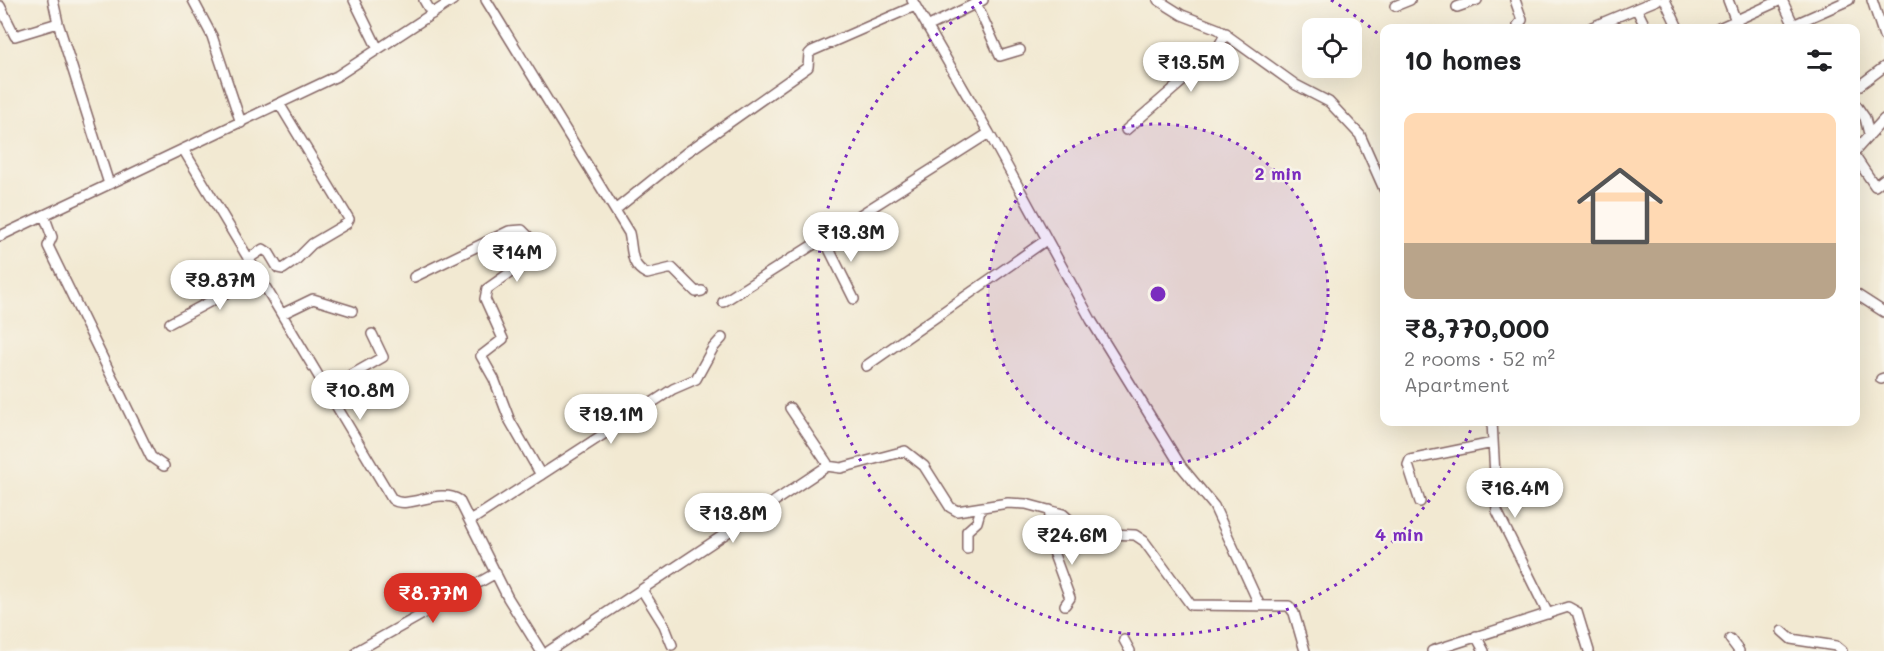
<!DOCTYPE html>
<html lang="en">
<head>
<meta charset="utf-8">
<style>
	body { margin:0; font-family:Mali,sans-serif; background:#f6f6f6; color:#202124; height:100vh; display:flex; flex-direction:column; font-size:22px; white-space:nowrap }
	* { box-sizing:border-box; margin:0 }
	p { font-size:20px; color:#757577 }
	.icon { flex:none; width:33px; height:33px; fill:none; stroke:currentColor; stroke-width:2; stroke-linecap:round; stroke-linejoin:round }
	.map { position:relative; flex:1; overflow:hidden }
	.side { position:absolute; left:1380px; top:24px; width:480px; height:402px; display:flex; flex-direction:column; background:#fff; border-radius:12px; box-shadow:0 6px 24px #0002 }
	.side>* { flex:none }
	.controls { position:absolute; left:1302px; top:18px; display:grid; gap:12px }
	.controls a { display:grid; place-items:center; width:60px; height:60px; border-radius:12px; background:#fff; box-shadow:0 6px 24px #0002; font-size:30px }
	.price { position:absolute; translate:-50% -51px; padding:0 14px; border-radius:21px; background:#fff; color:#222; font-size:20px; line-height:39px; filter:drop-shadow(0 2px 3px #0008) }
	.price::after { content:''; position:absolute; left:50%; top:36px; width:18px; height:14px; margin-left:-9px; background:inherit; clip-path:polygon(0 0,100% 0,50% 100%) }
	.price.current { background:#d93025; color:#fff }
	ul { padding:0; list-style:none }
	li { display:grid; align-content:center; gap:12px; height:318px; padding:0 24px }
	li+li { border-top:2px solid #e0e0e0 }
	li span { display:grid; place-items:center; height:186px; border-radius:12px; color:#555 }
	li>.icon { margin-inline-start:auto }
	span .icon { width:108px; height:108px; fill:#fffc; stroke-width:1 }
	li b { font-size:26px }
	h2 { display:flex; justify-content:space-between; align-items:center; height:72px; padding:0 24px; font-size:26px }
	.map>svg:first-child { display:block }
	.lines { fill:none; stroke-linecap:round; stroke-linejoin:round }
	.minor-casing { stroke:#856665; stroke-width:12 }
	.minor { stroke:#fff; stroke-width:9 }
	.ring { fill:none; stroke:#7b2cbf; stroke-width:3; stroke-dasharray:3 6 }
	.centre { fill:#7b2cbf; stroke:#f7f3e8; stroke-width:3 }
	.ring-label { font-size:18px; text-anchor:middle; font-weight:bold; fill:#7b2cbf; stroke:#f7f3e8; stroke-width:5; stroke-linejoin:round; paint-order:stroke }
</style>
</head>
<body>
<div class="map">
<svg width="1884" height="651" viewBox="0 0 1884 651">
	<rect width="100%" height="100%" fill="#f7f3e8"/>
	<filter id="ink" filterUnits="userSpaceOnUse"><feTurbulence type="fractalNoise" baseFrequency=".0167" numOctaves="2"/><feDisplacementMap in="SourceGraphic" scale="12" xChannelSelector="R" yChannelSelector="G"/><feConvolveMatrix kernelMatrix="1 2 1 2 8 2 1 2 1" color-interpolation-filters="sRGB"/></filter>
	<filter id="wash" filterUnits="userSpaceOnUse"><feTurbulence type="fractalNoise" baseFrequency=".008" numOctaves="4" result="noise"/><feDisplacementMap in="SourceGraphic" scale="24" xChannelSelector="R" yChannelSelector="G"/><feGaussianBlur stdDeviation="1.35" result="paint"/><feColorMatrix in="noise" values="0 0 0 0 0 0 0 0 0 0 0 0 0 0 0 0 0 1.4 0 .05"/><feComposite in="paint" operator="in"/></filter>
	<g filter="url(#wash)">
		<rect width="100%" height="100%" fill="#f2e9d2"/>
	</g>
	<g filter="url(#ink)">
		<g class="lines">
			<g class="minor-casing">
				<path id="minor" d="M53 0 58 23 109 184
					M193 0 212 36 241 123
					M354 0 378 49
					M424 0 432 14
					M486 0 629 233C633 249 629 265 647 274L672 268 696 292 702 291
					M912 0 989 133 1091 320 1181 466 1214 506 1260 606
					M1158 0 1182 15 1218 29 1296 85 1329 102 1360 135 1384 189
					M1515 0 1522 20 1518 25 1519 28
					M1665 0 1678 28
					M1728 0 1736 21
					M1782 0 1795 28
					M1872 0 1884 36
					M976 3 1000 56 1020 50
					M0 6 15 36 58 23
					M1395 6 1410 0
					M1457 7 1477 0
					M1637 10 1646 28
					M1793 25 1849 0
					M927 27 983 0
					M1592 27 1657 0
					M1719 28 1781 0
					M1856 88 1884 67
					M1856 105 1865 118 1869 134
					M1126 130 1215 53 1226 33
					M183 149 392 499C406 511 439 487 459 500L508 598 541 651
					M1856 150 1884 119
					M1856 158 1875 186 1884 179
					M615 210 686 153 808 67 809 54 812 51 915 6
					M44 215 52 237 48 246 151 457 164 466
					M0 236 337 76 453 0
					M824 239 854 299
					M248 259 263 249 269 253 278 268 283 269 296 260 312 244 346 224 349 219 280 105
					M414 277 509 231 522 230 537 245 536 253 532 257 487 289 485 299 503 339 481 356 494 379 510 421 541 475
					M1856 294 1884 312
					M723 302 989 133
					M282 314 313 299 352 311
					M170 323 258 276
					M866 366 1046 240
					M1881 379 1884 378
					M325 390 383 357 372 334
					M1492 422 1497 511 1548 614
					M827 466 841 468 905 451 924 466 950 507 957 511 1008 503 1026 504 1063 514 1084 533 1135 535 1144 541 1191 605 1289 606 1294 613 1305 651
					M1420 502 1408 465 1410 460 1493 443
					M1050 510 1049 541 1070 598 1065 605
					M470 521 673 389 696 379 713 348 722 338
					M967 549V531L977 522 981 508
					M642 590 664 625 672 645
					M1782 631 1791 639 1836 646 1842 651
					M1476 636 1484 651
					M1730 639 1739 651
					M1124 640 1130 651
					M357 651 496 573
					M549 651 826 467 827 463 790 408
					M1432 651 1568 607 1577 612 1589 651"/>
			</g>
			<use href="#minor" class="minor"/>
		</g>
	</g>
	<circle cx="1158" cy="294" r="170" fill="#7b2cbf" fill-opacity=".12"/>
	<g class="ring">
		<circle cx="1158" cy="294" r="170"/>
		<path d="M1474 422A341 341 0 1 1 985 0M1331 0A341 341 0 0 1 1384 39"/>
	</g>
	<circle cx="1158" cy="294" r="9" class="centre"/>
	<g class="ring-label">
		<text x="1278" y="180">2 min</text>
		<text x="1399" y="541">4 min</text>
	</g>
</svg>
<div class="controls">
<a><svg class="icon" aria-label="locate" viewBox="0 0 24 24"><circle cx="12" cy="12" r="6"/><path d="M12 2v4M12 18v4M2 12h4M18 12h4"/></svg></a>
</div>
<b class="price" style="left:1191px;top:93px">₹13.5M</b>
<b class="price" style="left:851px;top:263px">₹13.3M</b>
<b class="price" style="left:517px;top:283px">₹14M</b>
<b class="price" style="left:220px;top:311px">₹9.87M</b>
<b class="price" style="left:360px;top:421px">₹10.8M</b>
<b class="price" style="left:611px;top:445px">₹19.1M</b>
<b class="price" style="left:1515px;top:519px">₹16.4M</b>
<b class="price" style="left:733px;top:544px">₹13.8M</b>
<b class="price" style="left:1072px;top:566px">₹24.6M</b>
<b class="price current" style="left:433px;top:624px">₹8.77M</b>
<section class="side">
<h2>10 homes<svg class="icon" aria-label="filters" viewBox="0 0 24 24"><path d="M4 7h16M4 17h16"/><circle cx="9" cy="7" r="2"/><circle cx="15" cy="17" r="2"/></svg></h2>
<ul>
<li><span style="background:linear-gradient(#ffd9b3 70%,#b9a48a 0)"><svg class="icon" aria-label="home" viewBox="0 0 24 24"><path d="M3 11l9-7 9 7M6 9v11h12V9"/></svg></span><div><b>₹8,770,000</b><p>2 rooms · 52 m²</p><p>Apartment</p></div></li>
</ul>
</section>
</div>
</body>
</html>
